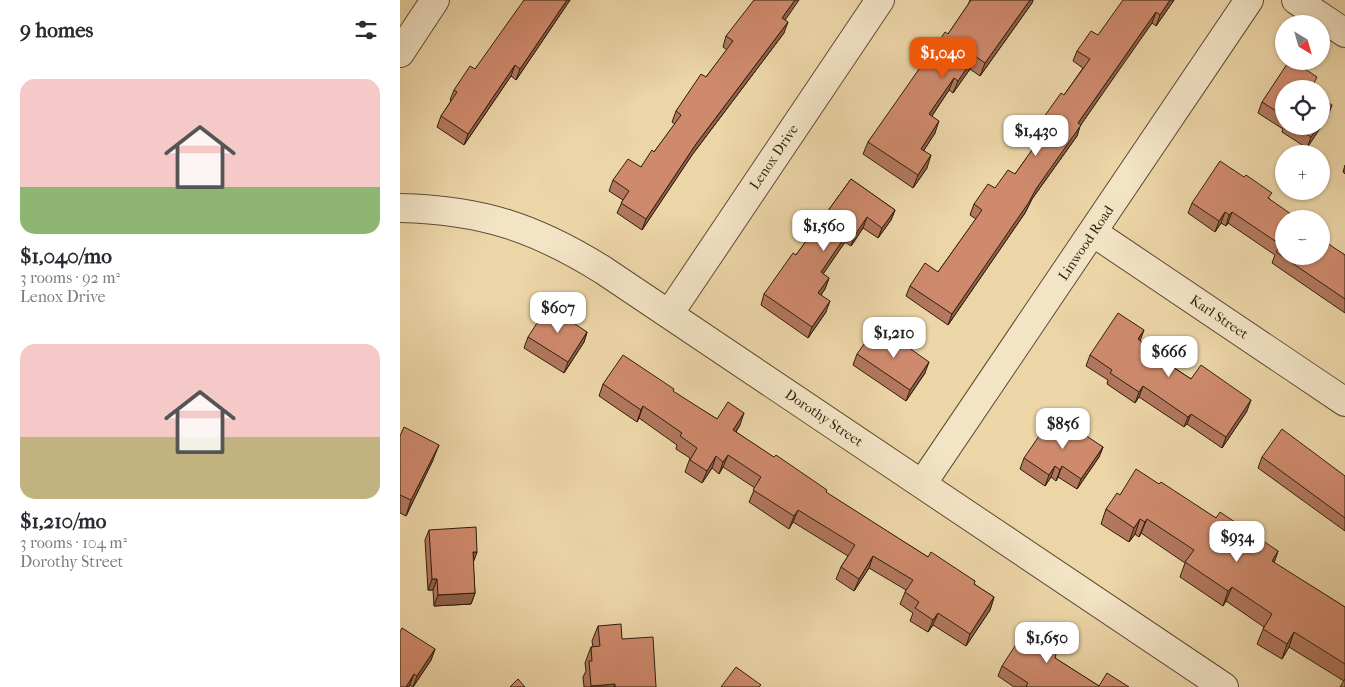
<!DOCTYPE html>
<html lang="en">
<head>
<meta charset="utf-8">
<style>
	body { margin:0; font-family:"IM FELL French Canon",serif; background:#f2f2f3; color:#2b2b33; height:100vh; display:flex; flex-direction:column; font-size:19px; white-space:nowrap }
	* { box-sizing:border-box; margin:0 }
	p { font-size:16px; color:#7c7c81 }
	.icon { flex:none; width:28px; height:28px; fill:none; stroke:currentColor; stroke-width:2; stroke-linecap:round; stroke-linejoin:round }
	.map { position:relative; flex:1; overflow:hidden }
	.details { display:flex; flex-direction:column; background:#fff; width:400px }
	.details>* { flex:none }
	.needle { width:32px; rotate:143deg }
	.fabs { position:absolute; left:875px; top:15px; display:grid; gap:10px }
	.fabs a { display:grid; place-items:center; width:55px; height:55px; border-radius:50%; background:#fff; box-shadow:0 1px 4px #0004; font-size:25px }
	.price { position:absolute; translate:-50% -42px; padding:0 11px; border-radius:10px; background:#fff; color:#222; font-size:16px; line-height:32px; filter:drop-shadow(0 1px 2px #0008) }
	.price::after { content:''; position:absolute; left:50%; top:30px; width:15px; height:11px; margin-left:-8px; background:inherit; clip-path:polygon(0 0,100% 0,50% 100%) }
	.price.current { background:#ea580c; color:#fff }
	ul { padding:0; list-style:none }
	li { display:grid; align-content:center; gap:10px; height:265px; padding:0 20px }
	li span { display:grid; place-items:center; height:155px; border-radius:15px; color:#555 }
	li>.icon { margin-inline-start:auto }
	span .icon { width:90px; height:90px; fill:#fffc; stroke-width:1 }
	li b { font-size:21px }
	h2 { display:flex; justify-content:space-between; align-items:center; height:60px; padding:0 20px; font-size:21px }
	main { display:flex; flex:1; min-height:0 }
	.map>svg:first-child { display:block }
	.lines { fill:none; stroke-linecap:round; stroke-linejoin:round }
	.minor-casing { stroke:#5e4c33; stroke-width:30 }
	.minor { stroke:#f3e4c6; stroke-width:28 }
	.wall { fill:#b2775e; stroke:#2e1f0c }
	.shaded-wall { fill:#91614c; stroke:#2e1f0c }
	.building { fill:#cf8a6d; stroke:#2e1f0c }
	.labels { text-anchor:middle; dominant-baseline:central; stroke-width:4.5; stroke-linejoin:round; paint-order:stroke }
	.street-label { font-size:14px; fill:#2e1f0c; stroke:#f3e4c6 }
</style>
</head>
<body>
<main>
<section class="details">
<h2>9 homes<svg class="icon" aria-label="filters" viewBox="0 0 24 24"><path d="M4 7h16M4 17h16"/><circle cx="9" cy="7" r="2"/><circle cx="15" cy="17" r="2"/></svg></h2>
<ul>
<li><span style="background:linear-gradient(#f6c9c9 70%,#8fb573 0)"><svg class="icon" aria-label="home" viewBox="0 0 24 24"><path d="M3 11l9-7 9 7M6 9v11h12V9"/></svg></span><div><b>$1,040/mo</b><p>3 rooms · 92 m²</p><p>Lenox Drive</p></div></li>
<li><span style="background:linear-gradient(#f6c9c9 60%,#c2b280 0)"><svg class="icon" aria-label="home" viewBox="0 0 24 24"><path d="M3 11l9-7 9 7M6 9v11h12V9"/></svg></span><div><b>$1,210/mo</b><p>3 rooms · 104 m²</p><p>Dorothy Street</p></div></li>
</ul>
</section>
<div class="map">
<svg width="945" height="687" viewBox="0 0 945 687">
	<rect width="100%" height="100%" fill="#ecd5a7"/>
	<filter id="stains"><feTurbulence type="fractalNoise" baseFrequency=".004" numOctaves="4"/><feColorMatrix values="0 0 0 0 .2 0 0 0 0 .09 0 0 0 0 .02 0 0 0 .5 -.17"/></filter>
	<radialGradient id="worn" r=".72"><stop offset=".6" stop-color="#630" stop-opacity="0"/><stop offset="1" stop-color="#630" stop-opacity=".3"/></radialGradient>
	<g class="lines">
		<g class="minor-casing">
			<path id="minor" d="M896 0 945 33
				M0 53 35 0
				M0 208C81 210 134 227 203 270L824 687
				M694 233 945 402
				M269 314 480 0
				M522 484 849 0"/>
		</g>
		<use href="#minor" class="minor"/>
	</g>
	<path class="wall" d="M170 0 116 80 111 76 64 145 37 127 41 116 51 101 50 100 54 90 75 69Z
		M570 0H633L632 3 580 76 570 69 553 93 549 90 532 116 535 133 524 150 527 168 513 188 463 154 468 142 548 34 568 5Z
		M774 0 756 26 752 23 726 59 680 126 677 136 632 199 625 213 548 325 506 296 510 286 538 272 576 219 570 215 574 204 615 174 638 142 632 139 636 128 664 95 683 68 673 61 677 51 698 35Z
		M385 20 384 33 292 155 242 230 217 213 223 200 209 191 213 180 241 167 254 152 275 124 272 122 276 111 306 77 327 50 323 47 326 36Z
		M884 89V126H921L928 116 907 148 882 132 883 129 858 113 862 102Z
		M945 165V174L943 172Z
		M844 177 870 199 884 219 945 255V313L872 263 875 255 828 223 826 226 821 223 815 232 788 213 792 203Z
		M451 179 495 210 491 220 478 238 463 228 451 246 445 242 423 274 429 278 425 289 421 295 426 312 408 338 361 305 364 294 396 255Z
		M187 332 184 342 164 373 124 348 128 337Z
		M740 341 744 344 743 347 791 379 847 411 822 448 787 424 784 427 739 397 735 403 707 384 708 380 686 366 690 355Z
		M457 354 525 373 506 401 453 365Z
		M203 384 273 392 317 419 340 425 336 432 426 493 528 557 575 581 574 584 594 597 590 610 566 646 533 625 528 632 510 621 513 613 500 604 506 590 469 568 454 591 436 579 441 567 448 556 393 522 389 529 349 502 355 488 323 467 319 474 312 468 302 483 285 472 290 458 276 449 277 445 239 418 237 422 199 396Z
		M674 432 703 447 699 457 677 489 658 477 656 481 651 477 645 486 620 469 624 458Z
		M0 436 33 460 6 516 0 513Z
		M862 457 945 476V531L858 468Z
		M759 484 816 518 878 551 874 563 945 607V687L944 681 889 647 882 659 857 644 864 627 826 601 823 606 780 577 785 563 741 533 739 537 735 534 729 542 701 524 706 509 720 495Z
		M29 530 77 552 73 562 75 593 71 604 34 606 33 590H28L25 540Z
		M198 626 222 639 256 687H184L183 677 186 671 185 663 191 647H193L192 641Z
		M35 649 31 660 13 687 10 685 9 687H0Z
		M654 653 655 658 699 686 729 687H614L598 676 602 666Z"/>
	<path class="shaded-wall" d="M167 0H170L116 80 120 69Z
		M395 0H399L379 29 382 18Z
		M630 0H633L632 3 580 76 585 63Z
		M770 0H774L756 26 760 15Z
		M756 12 752 23 680 126 677 136 632 199 625 213 548 325 552 314 636 189 678 123Z
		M388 22 384 33 292 155 242 230 246 219 296 144Z
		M575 56 570 69 553 93 558 81Z
		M115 65 111 76 64 145 68 134Z
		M554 78 549 90 525 126 529 114Z
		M932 105 928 116 907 148 911 137 918 126H921V122Z
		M539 121 535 133 517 161 521 149Z
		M531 155 527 168 513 188 518 175Z
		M495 210 491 220 478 238 482 228Z
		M825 212 821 223 815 232 819 221Z
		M832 212 828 223 826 226 829 215Z
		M467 217 463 228 451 246 455 235Z
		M449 231 445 242 417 283 421 272Z
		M429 278 425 289 414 304 418 293Z
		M430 301 426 312 408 338 412 327Z
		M744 330 740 341 738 339Z
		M187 332 184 342 164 373 168 362Z
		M529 362 525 373 506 401 510 390Z
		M743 386 739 397 735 403 739 392Z
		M851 400 847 411 822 448 826 437Z
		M243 406 239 418 237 422 241 410Z
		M344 413 340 425 329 442 333 430Z
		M791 414 787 424 784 427 788 417Z
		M39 445 33 460 6 516 11 500Z
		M703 447 699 457 677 489 681 479Z
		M328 455 323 467 319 474 323 462Z
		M316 456 312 468 302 483 307 471Z
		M655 466 651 477 645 486 649 475Z
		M662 466 658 477 656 481 660 470Z
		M398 510 393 522 389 529 394 516Z
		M740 519 735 534 729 542 734 528Z
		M747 519 741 533 739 537 745 522Z
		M878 551 873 566 872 561Z
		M73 552H77L73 563Z
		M473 556 469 568 454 591 459 579Z
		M32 579H37L33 590H28Z
		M832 587 826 601 823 606 828 591Z
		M75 593 71 604 34 606 38 595Z
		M594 597 590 610 566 646 570 634Z
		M538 613 533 625 528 632 533 620Z
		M894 632 889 647 882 659 887 644Z
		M658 642 655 652 648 662 652 652Z
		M35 649 31 660 13 687 17 676Z
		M14 674 9 687H6Z
		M215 684 214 687H191V686Z"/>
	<path class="building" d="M124 0H167L120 69 115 65 68 134 41 116 57 92 54 90 70 66 75 69Z
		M354 0H395L382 18 388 22 296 144 246 219 221 203 229 191 213 180 228 159 241 167 252 150 254 152 281 115 276 111 301 74 306 77 333 41 326 36Z
		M571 0H630L585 63 575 56 558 81 554 78 529 114 539 121 521 149 531 155 518 175 468 142 545 32 548 34Z
		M723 0H770L760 15 756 12 678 123 681 125 636 189 629 202 552 314 510 286 525 263 538 272 582 210 574 204 588 184 595 188 608 170 615 174 644 133 636 128 661 93 664 95 690 59 677 51 691 31 698 35Z
		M889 61H893L917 77 912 87 916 89H884V116L862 102Z
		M921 98 932 105 921 122Z
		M894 126H918L911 137Z
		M820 161 844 177 846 175 872 193 868 198 898 219H884V256H921V239L945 255V299L876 252 881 245 832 212 829 215 825 212 819 221 792 203Z
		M451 179 495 210 482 228 467 217 455 235 449 231 421 272 429 278 418 293 430 301 412 327 364 294 393 253 396 255Z
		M148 306 187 332 168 362 128 337Z
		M718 313 744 330 738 339 744 344 742 347 791 379 801 365 851 400 826 437 791 414 788 417 743 386 739 392 710 373 712 370 690 355Z
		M474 330 485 337 488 333 529 362 510 390 457 354Z
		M223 355 274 389 273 391 317 419 328 402 344 413 333 430 374 457 376 455 427 490 426 492 528 557 531 552 575 581 574 584 594 597 570 634 538 613 533 620 515 608 519 602 505 592 513 580 473 556 459 579 441 567 455 545 398 510 394 516 353 490 361 477 328 455 323 462 316 456 307 471 290 460 297 448 280 436 282 433 243 406 241 410 203 384Z
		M652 417 674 432 676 429 703 447 681 479 662 466 660 470 655 466 649 475 624 458Z
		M4 427 39 445 11 500 0 495V436Z
		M882 429 945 476V518L862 457Z
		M736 469 759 484 761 482 816 518 820 512 878 551 872 561 945 607V664L894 632 887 644 863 629 872 614 832 587 828 591 785 562 794 550 747 519 745 522 740 519 734 528 706 509 717 493 720 495Z
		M76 527 77 552H73L75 593 38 595 37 579H32L29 530Z
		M630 623 658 642 652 652 656 654 655 658 699 686 707 673 729 687H627L626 686 628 683 602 666Z
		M221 624 222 639 253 637 256 687H215V684L191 686 189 661H192L191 647 200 646 198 626Z
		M2 628 35 649 17 676 14 674 6 687H0V632Z
		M336 667 361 685 359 687H321Z
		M118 679 125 687H110Z
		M945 679V687H940Z"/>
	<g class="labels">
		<g class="street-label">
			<text transform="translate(374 157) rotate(-56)">Lenox Drive</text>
			<text transform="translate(686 243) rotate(-56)">Linwood Road</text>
			<text transform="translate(819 317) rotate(34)">Karl Street</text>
			<text transform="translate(424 418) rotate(34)">Dorothy Street</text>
		</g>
	</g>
	<rect width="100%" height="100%" filter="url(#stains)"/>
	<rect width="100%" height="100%" fill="url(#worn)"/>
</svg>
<div class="fabs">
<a><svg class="needle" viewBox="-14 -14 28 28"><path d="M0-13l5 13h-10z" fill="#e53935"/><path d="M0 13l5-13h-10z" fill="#7c7c81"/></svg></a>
<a><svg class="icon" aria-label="locate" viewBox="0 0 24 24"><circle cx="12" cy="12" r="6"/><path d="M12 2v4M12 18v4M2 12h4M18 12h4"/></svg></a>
<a>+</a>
<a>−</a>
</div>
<b class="price current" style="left:543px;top:79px">$1,040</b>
<b class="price" style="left:636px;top:157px">$1,430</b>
<b class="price" style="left:424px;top:252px">$1,560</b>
<b class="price" style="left:158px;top:334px">$607</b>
<b class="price" style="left:494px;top:359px">$1,210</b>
<b class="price" style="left:769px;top:378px">$666</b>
<b class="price" style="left:663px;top:450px">$856</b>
<b class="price" style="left:837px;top:563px">$934</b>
<b class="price" style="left:647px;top:664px">$1,650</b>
</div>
</main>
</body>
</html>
